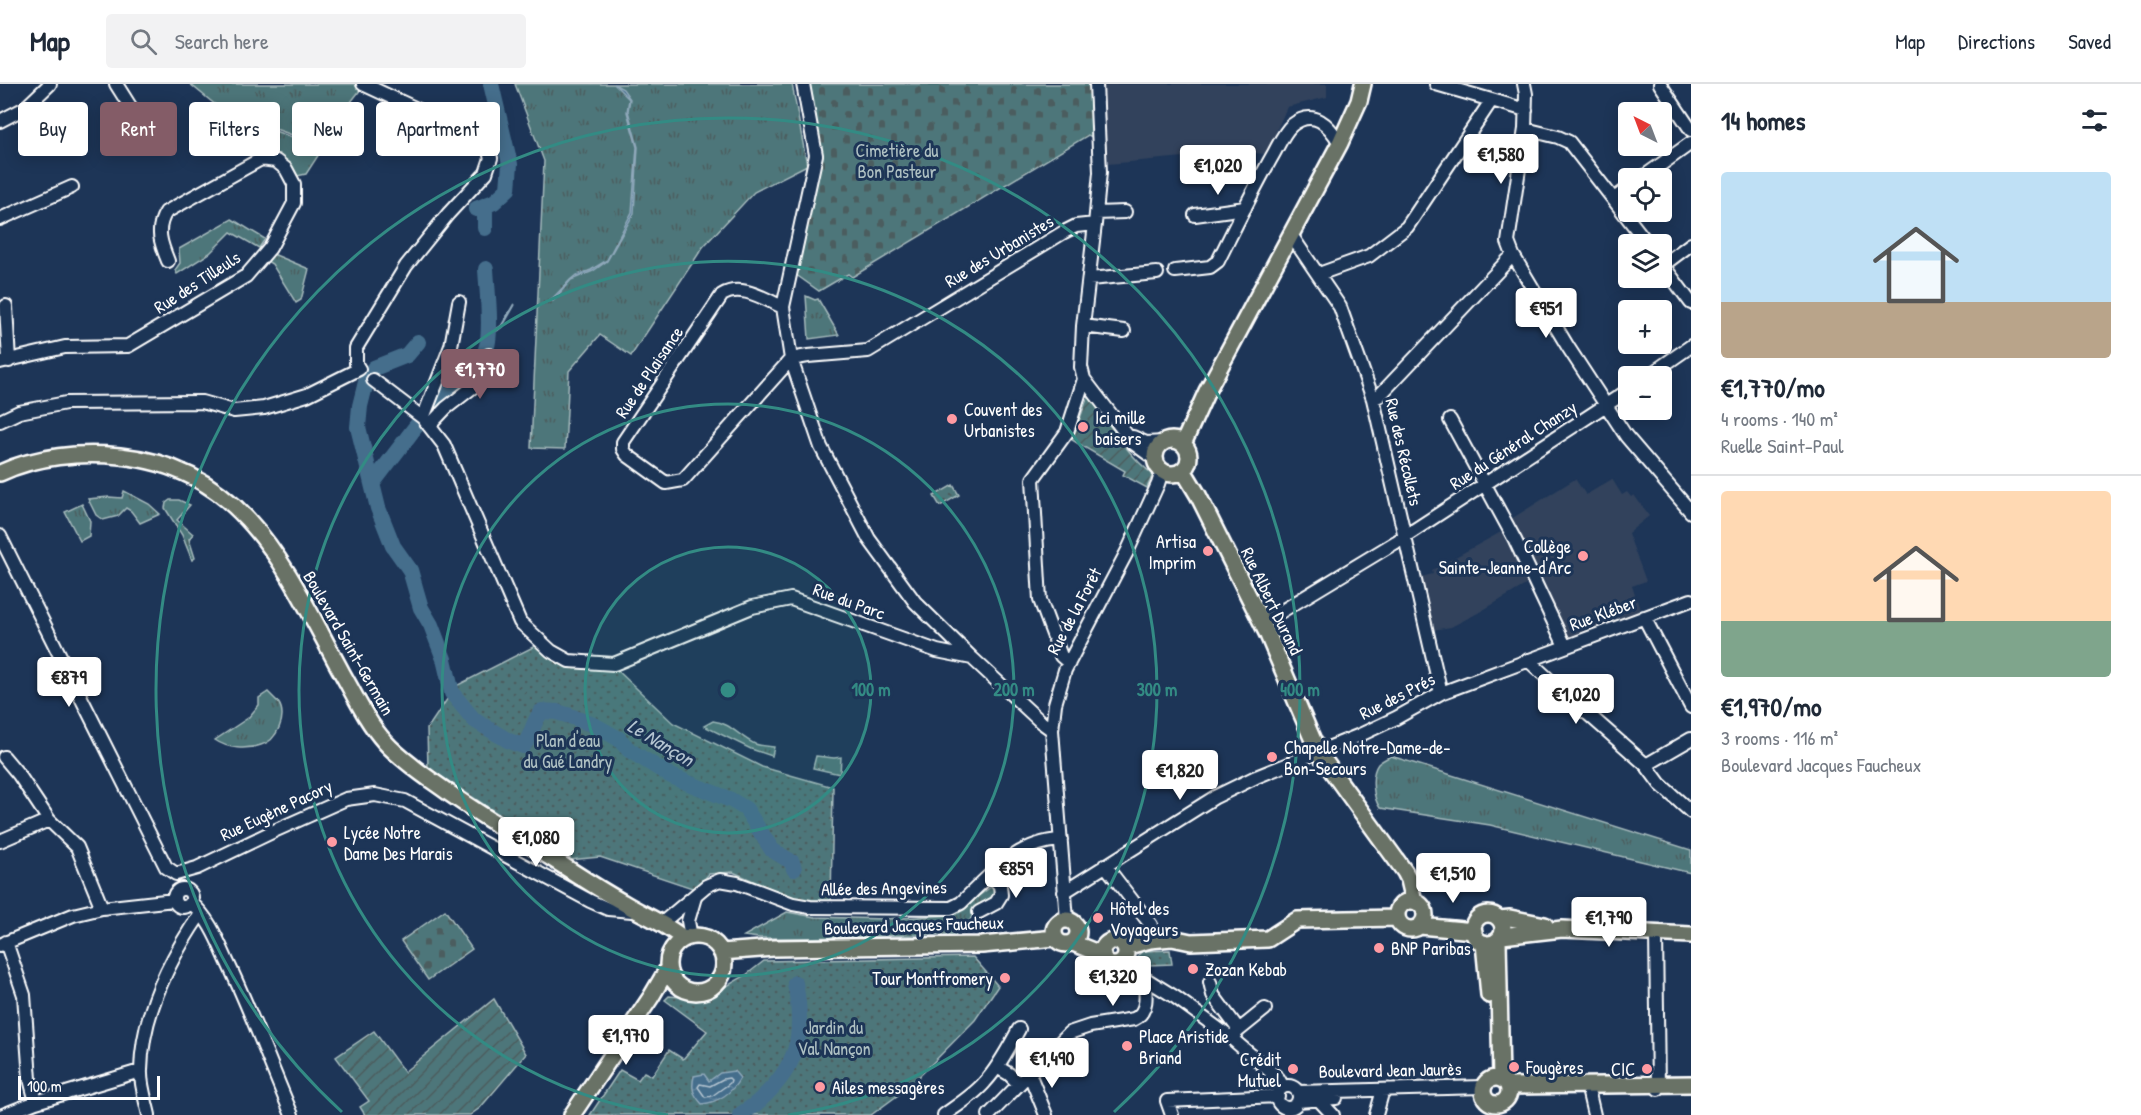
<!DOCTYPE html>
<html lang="en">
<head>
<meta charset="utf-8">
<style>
	body { margin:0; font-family:"Patrick Hand",sans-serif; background:#f2f2f3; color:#1f2937; height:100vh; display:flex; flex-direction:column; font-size:22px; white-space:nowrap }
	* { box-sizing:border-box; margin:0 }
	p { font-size:20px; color:#747a83 }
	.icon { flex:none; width:33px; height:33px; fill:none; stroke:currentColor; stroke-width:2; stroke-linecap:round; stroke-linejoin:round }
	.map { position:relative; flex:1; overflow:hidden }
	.sheet { display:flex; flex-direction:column; background:#fff; width:450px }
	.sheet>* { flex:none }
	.top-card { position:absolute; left:18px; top:18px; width:570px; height:54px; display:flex; gap:12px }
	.needle { width:39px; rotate:318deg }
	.tools { position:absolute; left:1618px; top:18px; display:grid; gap:12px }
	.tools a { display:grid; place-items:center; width:54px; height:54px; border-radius:6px; background:#fff; box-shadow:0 3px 15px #0003; font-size:30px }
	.scale { position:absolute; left:18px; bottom:15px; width:142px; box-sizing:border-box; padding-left:6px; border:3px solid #fff; border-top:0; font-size:16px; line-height:21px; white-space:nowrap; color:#fff; -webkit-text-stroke:4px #1d3557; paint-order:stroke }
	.price { position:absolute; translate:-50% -51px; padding:0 14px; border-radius:6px; background:#fff; color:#222; font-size:20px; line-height:39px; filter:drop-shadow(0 2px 3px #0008) }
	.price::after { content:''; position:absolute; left:50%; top:36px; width:18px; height:14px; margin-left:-9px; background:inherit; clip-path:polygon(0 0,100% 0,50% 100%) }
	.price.active { background:#845c67; color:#fff }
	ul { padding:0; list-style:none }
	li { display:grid; align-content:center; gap:12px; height:318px; padding:0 30px }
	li+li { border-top:2px solid #e0e1e3 }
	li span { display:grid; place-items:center; height:186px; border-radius:6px; color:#555 }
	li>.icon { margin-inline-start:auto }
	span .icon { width:108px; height:108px; fill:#fffc; stroke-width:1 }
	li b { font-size:26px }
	h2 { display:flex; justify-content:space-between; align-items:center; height:72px; padding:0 30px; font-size:26px }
	.chip { padding:0 21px; border-radius:6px; background:#fff; box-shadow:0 3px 15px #0003; font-size:21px; line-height:54px }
	.chip.active { background:#845c67; color:#fff }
	header { display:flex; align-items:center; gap:36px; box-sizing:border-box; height:84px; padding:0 30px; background:#fff; border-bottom:2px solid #e0e1e3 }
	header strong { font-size:28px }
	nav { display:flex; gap:33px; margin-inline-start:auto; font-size:21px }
	.search { width:420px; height:54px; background:#f2f2f3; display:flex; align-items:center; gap:15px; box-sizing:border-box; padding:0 21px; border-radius:6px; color:#747a83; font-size:22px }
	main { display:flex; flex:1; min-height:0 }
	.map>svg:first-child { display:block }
	.built { fill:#31425c }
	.grass { fill:url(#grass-tufts); stroke:#a6babc; stroke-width:1.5 }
	.cemetery { fill:url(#cemetery-stones); stroke:#a6babc; stroke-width:1.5 }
	.park { fill:url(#park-dots); stroke:#a6babc; stroke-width:1.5 }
	.garden { fill:url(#garden-furrows); stroke:#a6babc; stroke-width:1.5 }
	.water { fill:url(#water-ripples); stroke:#8fa8ba; stroke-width:1.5 }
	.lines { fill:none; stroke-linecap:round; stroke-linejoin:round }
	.shore { stroke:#b5c5d1; stroke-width:1.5 }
	.stream { stroke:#8fa8ba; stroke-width:3 }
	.river { stroke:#456e8c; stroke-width:16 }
	.minor-casing { stroke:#fff; stroke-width:16 }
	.major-casing { stroke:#fff; stroke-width:20 }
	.minor { stroke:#1d3557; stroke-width:12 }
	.major { stroke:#697266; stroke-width:15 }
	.ring { fill:none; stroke:#338b84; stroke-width:3 }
	.poi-dot { fill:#ff9aa2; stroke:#1d3557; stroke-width:2 }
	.labels { text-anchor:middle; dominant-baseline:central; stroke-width:6; stroke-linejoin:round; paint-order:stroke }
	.park-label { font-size:18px; fill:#afc1c3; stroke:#1d3557 }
	.street-label { font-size:18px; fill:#fff; stroke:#1d3557 }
	.poi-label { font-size:18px; fill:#fff; stroke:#1d3557; text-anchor:start }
	.water-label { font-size:20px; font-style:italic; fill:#b5c5d1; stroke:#1d3557 }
	.centre { fill:#338b84; stroke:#1d3557; stroke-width:3 }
	.ring-label { font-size:18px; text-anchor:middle; font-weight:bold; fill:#338b84; stroke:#1d3557; stroke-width:6; stroke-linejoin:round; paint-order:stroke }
</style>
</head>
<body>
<header>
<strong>Map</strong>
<div class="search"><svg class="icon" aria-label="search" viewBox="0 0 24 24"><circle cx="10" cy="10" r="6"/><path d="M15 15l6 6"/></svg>Search here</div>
<nav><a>Map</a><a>Directions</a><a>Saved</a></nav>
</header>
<main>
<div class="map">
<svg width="1691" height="1031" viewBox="0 0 1691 1031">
	<defs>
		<pattern id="grass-tufts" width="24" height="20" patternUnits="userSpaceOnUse" patternTransform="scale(1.5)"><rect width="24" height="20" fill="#4d767a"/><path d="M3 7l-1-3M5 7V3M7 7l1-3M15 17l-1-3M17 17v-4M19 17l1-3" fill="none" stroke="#4c5d5e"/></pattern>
		<pattern id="cemetery-stones" width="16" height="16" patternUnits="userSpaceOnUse" patternTransform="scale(1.5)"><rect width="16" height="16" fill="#4d767a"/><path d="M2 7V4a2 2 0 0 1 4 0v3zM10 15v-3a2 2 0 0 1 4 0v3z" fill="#4c5d5e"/></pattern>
		<pattern id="park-dots" width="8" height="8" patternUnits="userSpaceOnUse" patternTransform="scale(1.5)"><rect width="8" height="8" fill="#4d767a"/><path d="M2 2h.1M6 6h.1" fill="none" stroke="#4c5d5e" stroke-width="1.8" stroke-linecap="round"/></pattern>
		<pattern id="garden-furrows" width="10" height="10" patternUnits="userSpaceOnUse" patternTransform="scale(1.5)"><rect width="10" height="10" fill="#4d767a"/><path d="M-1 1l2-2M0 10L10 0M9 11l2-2" fill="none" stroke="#4c5d5e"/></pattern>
		<pattern id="water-ripples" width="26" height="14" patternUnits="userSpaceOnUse" patternTransform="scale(1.5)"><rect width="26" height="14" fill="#456e8c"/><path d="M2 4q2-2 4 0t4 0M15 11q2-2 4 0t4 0" fill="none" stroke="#61849d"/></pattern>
	</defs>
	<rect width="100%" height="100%" fill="#1d3557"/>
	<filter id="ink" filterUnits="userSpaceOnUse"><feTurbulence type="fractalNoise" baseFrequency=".0167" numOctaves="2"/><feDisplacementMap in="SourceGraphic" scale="12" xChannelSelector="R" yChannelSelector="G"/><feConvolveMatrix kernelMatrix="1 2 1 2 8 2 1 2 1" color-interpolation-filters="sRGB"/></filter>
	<g filter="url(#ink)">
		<path class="built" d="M1101 0H1327V13L1287 23 1266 70 1238 68 1108 80Z
			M1575 395 1586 411 1612 395 1622 411 1627 408 1631 413 1634 411 1649 432 1628 449 1646 497 1632 502 1641 528 1569 554 1541 491 1511 435Z
			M1501 448 1529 499 1478 529 1451 543 1433 546 1421 493 1433 490 1432 486Z"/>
		<path class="grass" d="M190 0H365L318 60 222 26Z
			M515 0H792L807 81 754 108 703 163 631 272 600 251 569 287 565 365 531 364 544 77Z
			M266 44 323 64 306 90 297 92C288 73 273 68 253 71Z
			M232 135 265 155 259 164 231 148 210 169 177 190 175 186 180 179 179 165Z
			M273 170 309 185 301 216 296 219 272 180 267 177Z
			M806 212 815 216 818 215 839 251 809 255Z
			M124 407 149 420 160 430 140 439 131 427 126 424 118 432 103 436 96 431 88 415 109 413 122 414Z
			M170 416H179L190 421 177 436 193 450 189 455 195 474 192 476 182 451 165 424 166 419Z
			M82 420 90 437 89 452 80 457 65 428Z
			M268 608C271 611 275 615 278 618 288 632 277 657 261 661 246 666 228 665 215 656L248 634 259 621V614Z
			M713 637C731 639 739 653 755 660 761 662 768 662 774 663L772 672 751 665 704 642Z
			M816 672 834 674 841 673 840 690 813 684Z
			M1391 672 1691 766V789L1490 741 1380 724C1373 714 1370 691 1378 680 1381 677 1387 674 1391 672Z
			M991 803 994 807 992 813 979 822 973 829 969 839 956 850 804 854H759L744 852 787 828 815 833 885 835 952 831Z"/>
		<path class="cemetery" d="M809 0H1092L1094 18 1092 53 1088 51 852 193 848 190 819 207 795 190 821 71Z
			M445 826 472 865 428 896 401 857Z"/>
		<path class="park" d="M953 401 959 411 940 422 934 412Z
			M535 562 616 585 673 639 762 683 833 703 831 819 802 818 733 788 709 790 695 805 600 773 569 776 428 684 427 645 456 602Z
			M1170 866 1172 880 1148 881 1135 875 1142 867Z
			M973 873 998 902 975 936 909 1003 871 1031H590L620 986 638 996 644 988 652 992 669 966 683 975 707 947 665 916 669 912 705 915 746 891 764 877Z"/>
		<path class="garden" d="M1090 313C1106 336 1131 376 1153 390L1147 404 1123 391 1125 387 1072 356 1087 315Z
			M494 915 526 970 480 1024 470 1031H365L360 1023 369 1017 336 973 374 947 404 988Z"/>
		<path class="water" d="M614 0 623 5 630 15 628 27 638 63 634 129 607 177 593 187 571 196 553 217H550L570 196 575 192 591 186 607 176 632 128 637 63 627 28 629 15Z
			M734 987 740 994C732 1009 718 1018 702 1020 693 1010 691 1005 694 992L704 990 709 997 720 989Z"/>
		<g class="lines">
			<path class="shore" d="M729 994 731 996 730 999 712 1012 705 1013 698 1003 700 1000 710 1002 723 995Z"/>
			<path class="stream" d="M489 252 502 242 514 221"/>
			<path class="river" d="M485 122V144
				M476 125 494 118 508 105 510 80 491 0
				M418 258 407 271 374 284 366 298 360 322 358 343 378 424 393 462 410 486 421 524 431 541 444 575 452 609 474 636 509 657 523 662C533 651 532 638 542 627L557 628 570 632 596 642 619 655 629 666 671 692 731 716 746 725 772 766 792 778 794 785
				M431 324C449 307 474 292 485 268 493 252 487 204 486 185
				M372 400 417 341
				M740 1031C746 1026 753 1023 759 1017 799 981 805 951 795 899"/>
			<g class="minor-casing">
				<path id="minor" d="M116 0 133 27
					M803 0 816 71 783 223 791 275 821 363 869 455 915 518 972 574
					M1436 0 1526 26
					M1524 0 1526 10 1525 45 1508 158 1513 171 1568 263 1626 352 1691 428
					M1660 0 1691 46
					M0 37 25 24 50 0
					M1525 45 1558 53 1569 58 1648 160
					M1642 94 1691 59
					M1614 115 1629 104
					M1096 129 1125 128
					M1195 131 1245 124
					M0 135 72 103
					M1095 140 1100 88 1096 0
					M1291 151 1340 223 1373 315 1441 609
					M1662 180 1691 219
					M1663 181 1691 160
					M1175 187 1210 183 1218 177C1236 141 1254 104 1274 69 1279 60 1284 48 1292 41 1314 24 1329 41 1340 59
					M1319 190 1369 172 1407 143 1491 17
					M1089 195 1157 189
					M6 222 9 277
					M783 223C764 215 741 199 722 211L623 358V365L627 371 666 399 683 396 791 275 808 272 868 267 1064 148 1076 142 1095 140 1083 242 1081 283 1084 295 1133 359 1155 375
					M1083 242 1124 247
					M0 278 65 263 128 262 246 192 270 164 294 119V100L286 85 276 77 261 75 166 128C155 145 161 160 168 177
					M1648 292 1691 262
					M373 296 423 334 444 361 520 538 551 567 569 577 614 580 752 523 791 515 937 567 972 574 1041 638 1052 646
					M1373 315 1379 312 1513 171
					M423 334 451 262 459 218
					M1450 336 1515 456 1565 562
					M0 337 19 328 66 319 202 318 234 327 264 324 307 311 359 285 356 280V264L406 182 448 130 486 89 491 74 487 61 479 54 363 0
					M429 342 446 324 482 296 489 286V271
					M1133 353 1146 359 1164 358
					M0 452 166 783 176 790 197 784 274 747 346 715 375 711 405 717 590 817 608 825 632 827
					M1644 533 1691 623
					M1262 539 1396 458 1629 306
					M1528 576 1583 627 1588 630 1646 681 1660 700 1691 728
					M1069 579 1061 572 1040 516 1033 395 1067 348 1084 295
					M4 673 19 691 49 736 77 763 102 824
					M1646 681 1691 655
					M0 757 49 736
					M1105 781 1151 841 1150 856
					M174 814a9 9 0 1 1 18 0a9 9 0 1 1-18 0Z
					M1064 808 1215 713 1256 693 1360 651 1396 634 1441 609 1691 516
					M191 819C208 832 218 857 227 877 251 927 270 980 292 1031
					M979 828 996 819 1001 811 1000 801 990 792
					M1067 836 1052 646 1055 620 1065 586 1128 466 1158 400 1162 387
					M662 839 706 802 720 796 737 799 793 820 810 823 951 824 961 819C991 790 1017 758 1061 756
					M1656 850 1658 1005
					M691 853 688 837 695 813
					M6 858 24 911 30 995 36 1018
					M0 861 73 831 102 824 174 816
					M1120 879 1175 913 1231 954 1278 994 1283 1003
					M1210 898 1213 911 1239 946 1231 954
					M1239 946 1265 925
					M997 983 1009 990 1019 1000
					M1029 989 1046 1031
					M1587 1001 1594 1031
					M1277 1013a11 11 0 1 1 22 0a11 11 0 1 1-22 0Z
					M1298 1008 1483 1003
					M1318 1015 1333 1031
					M1298 1017 1336 1014
					M3 1031 36 1018 140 987
					M149 1031C146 1017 140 1000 141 986 142 930 170 874 201 829
					M944 1031C958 1021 974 1011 985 998 999 983 1009 963 1019 945
					M989 1031 1069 949 1090 942 1134 935C1149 928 1146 909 1144 894
					M1172 1031 1167 1017 1278 1012
					M1376 1031 1381 1013"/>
			</g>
			<g class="major-casing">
				<path id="major" d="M1155 373a17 17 0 1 1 34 0a17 17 0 1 1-34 0Z
					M1183 360 1207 307 1340 59 1359 17 1363 0
					M1183 386 1198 411 1268 551 1318 668 1405 788 1409 796 1414 817
					M0 389C36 372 80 368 120 372 248 385 288 490 342 589 355 612 367 638 385 658 393 667 403 675 412 682 424 692 437 700 449 709 478 729 507 747 537 765 566 783 593 802 622 818 643 831 665 839 684 855
					M1397 831a14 14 0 1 1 28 0a14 14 0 1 1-28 0Z
					M1473 845a15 15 0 1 1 30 0a15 15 0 1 1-30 0Z
					M1499 835 1510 834 1545 841
					M1054 848a12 12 0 1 1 24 0a12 12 0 1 1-24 0Z
					M1420 842 1474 847
					M1502 852 1562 845 1691 851
					M668 880a28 28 0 1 1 56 0a28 28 0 1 1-56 0Z
					M1498 857 1501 995
					M1102 869a12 12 0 1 1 24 0a12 12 0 1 1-24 0Z
					M1073 859 1103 871
					M1484 859 1489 911
					M1125 863 1150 856 1172 854 1191 858 1268 855 1297 836 1397 834
					M721 868 774 864 982 861 1055 854
					M1483 1007a13 13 0 1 1 26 0a13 13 0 1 1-26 0Z
					M1509 1002 1691 1000
					M572 1031 651 913 668 884"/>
			</g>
			<use href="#minor" class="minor"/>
			<use href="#major" class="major"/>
		</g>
	</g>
	<circle cx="728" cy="606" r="143" fill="#338b84" fill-opacity=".12"/>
	<g class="ring">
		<circle cx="728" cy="606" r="143"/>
		<circle cx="728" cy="606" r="286"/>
		<path d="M668 1031A429 429 0 1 1 788 1031"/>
		<path d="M342 1028A572 572 0 1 1 1114 1028"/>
	</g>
	<g class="poi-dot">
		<circle cx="952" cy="335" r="6"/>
		<circle cx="1083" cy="343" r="6"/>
		<circle cx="1208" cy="467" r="6"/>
		<circle cx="1583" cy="472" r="6"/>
		<circle cx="1272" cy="673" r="6"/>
		<circle cx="332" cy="758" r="6"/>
		<circle cx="1098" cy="834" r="6"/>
		<circle cx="1379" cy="864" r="6"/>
		<circle cx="1193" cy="885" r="6"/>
		<circle cx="1005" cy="894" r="6"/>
		<circle cx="1127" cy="962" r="6"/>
		<circle cx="1514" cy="983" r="6"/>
		<circle cx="1293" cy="985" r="6"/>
		<circle cx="1647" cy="985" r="6"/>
		<circle cx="820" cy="1003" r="6"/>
	</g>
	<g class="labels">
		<g class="park-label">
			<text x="897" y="66">Cimetière du<tspan x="897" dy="21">Bon Pasteur</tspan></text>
			<text x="568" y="656">Plan d'eau<tspan x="568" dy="21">du Gué Landry</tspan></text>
			<text x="834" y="943">Jardin du<tspan x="834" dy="21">Val Nançon</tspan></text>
		</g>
		<g class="street-label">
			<text transform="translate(999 167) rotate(-31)">Rue des Urbanistes</text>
			<text transform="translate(197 198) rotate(-33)">Rue des Tilleuls</text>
			<text transform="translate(649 288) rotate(-56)">Rue de Plaisance</text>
			<text transform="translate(1513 361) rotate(-33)">Rue du Général Chanzy</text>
			<text transform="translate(1404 368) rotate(77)">Rue des Récollets</text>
			<text transform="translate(849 517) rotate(20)">Rue du Parc</text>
			<text transform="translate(1272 517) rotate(64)">Rue Albert Durand</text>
			<text transform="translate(1074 527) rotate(-62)">Rue de la Forêt</text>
			<text transform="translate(1603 529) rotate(-20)">Rue Kléber</text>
			<text transform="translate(349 559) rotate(60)">Boulevard Saint-Germain</text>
			<text transform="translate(1397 612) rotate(-27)">Rue des Prés</text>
			<text transform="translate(276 726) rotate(-25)">Rue Eugène Pacory</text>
			<text transform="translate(884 804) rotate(-1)">Allée des Angevines</text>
			<text transform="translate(914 841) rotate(-2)">Boulevard Jacques Faucheux</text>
			<text transform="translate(1390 986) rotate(-1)">Boulevard Jean Jaurès</text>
		</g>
		<g class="poi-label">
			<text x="964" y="325">Couvent des<tspan x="964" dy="21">Urbanistes</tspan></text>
			<text x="1095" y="333">Ici mille<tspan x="1095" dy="21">baisers</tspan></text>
			<text x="1196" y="457" text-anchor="end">Artisa<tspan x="1196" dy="21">Imprim</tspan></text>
			<text x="1571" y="462" text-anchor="end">Collège<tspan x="1571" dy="21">Sainte-Jeanne-d'Arc</tspan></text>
			<text x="1284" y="663">Chapelle Notre-Dame-de-<tspan x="1284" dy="21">Bon-Secours</tspan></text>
			<text x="344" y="748">Lycée Notre<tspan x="344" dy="21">Dame Des Marais</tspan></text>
			<text x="1110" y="824">Hôtel des<tspan x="1110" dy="21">Voyageurs</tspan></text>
			<text x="1391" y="864">BNP Paribas</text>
			<text x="1205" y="885">Zozan Kebab</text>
			<text x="993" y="894" text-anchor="end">Tour Montfromery</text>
			<text x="1139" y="952">Place Aristide<tspan x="1139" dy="21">Briand</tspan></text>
			<text x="1281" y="975" text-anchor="end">Crédit<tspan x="1281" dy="21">Mutuel</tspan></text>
			<text x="1526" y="983">Fougères</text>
			<text x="1635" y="985" text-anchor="end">CIC</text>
			<text x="832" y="1003">Ailes messagères</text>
		</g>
		<g class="water-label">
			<text transform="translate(661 658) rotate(31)">Le Nançon</text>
		</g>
	</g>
	<circle cx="728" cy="606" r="9" class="centre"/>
	<g class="ring-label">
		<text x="871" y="612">100 m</text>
		<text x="1014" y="612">200 m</text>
		<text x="1157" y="612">300 m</text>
		<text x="1300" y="612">400 m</text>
	</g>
</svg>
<div class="tools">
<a><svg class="needle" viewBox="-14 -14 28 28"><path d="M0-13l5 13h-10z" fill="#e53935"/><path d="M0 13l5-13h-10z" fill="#747a83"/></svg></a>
<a><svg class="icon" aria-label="locate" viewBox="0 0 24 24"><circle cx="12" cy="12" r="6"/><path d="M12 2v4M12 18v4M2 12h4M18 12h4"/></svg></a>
<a><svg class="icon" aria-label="layers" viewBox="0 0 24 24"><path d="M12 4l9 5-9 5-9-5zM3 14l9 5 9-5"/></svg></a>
<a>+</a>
<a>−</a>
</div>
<div class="scale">100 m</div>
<b class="price" style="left:1501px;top:101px">€1,580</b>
<b class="price" style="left:1218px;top:112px">€1,020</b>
<b class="price" style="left:1546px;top:255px">€951</b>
<b class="price active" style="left:480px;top:316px">€1,770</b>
<b class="price" style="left:69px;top:624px">€879</b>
<b class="price" style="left:1576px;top:641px">€1,020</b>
<b class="price" style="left:1180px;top:717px">€1,820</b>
<b class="price" style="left:536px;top:784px">€1,080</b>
<b class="price" style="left:1016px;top:815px">€859</b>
<b class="price" style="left:1453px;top:820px">€1,510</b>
<b class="price" style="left:1609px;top:864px">€1,790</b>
<b class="price" style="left:1113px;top:923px">€1,320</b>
<b class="price" style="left:626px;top:982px">€1,970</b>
<b class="price" style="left:1052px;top:1005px">€1,490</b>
<div class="top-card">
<a class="chip">Buy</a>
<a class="chip active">Rent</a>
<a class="chip">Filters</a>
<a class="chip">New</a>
<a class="chip">Apartment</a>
</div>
</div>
<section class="sheet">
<h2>14 homes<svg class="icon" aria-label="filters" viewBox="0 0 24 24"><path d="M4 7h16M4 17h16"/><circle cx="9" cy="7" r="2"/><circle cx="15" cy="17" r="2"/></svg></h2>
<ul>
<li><span style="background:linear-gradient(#bfe0f5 70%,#b9a48a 0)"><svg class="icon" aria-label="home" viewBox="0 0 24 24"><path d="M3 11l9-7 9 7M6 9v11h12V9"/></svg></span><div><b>€1,770/mo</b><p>4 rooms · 140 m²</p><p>Ruelle Saint-Paul</p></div></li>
<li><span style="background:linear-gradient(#ffd9b3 70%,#7fa58c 0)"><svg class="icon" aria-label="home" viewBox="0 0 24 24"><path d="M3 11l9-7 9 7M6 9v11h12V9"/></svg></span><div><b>€1,970/mo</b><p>3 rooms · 116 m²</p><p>Boulevard Jacques Faucheux</p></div></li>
</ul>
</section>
</main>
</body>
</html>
